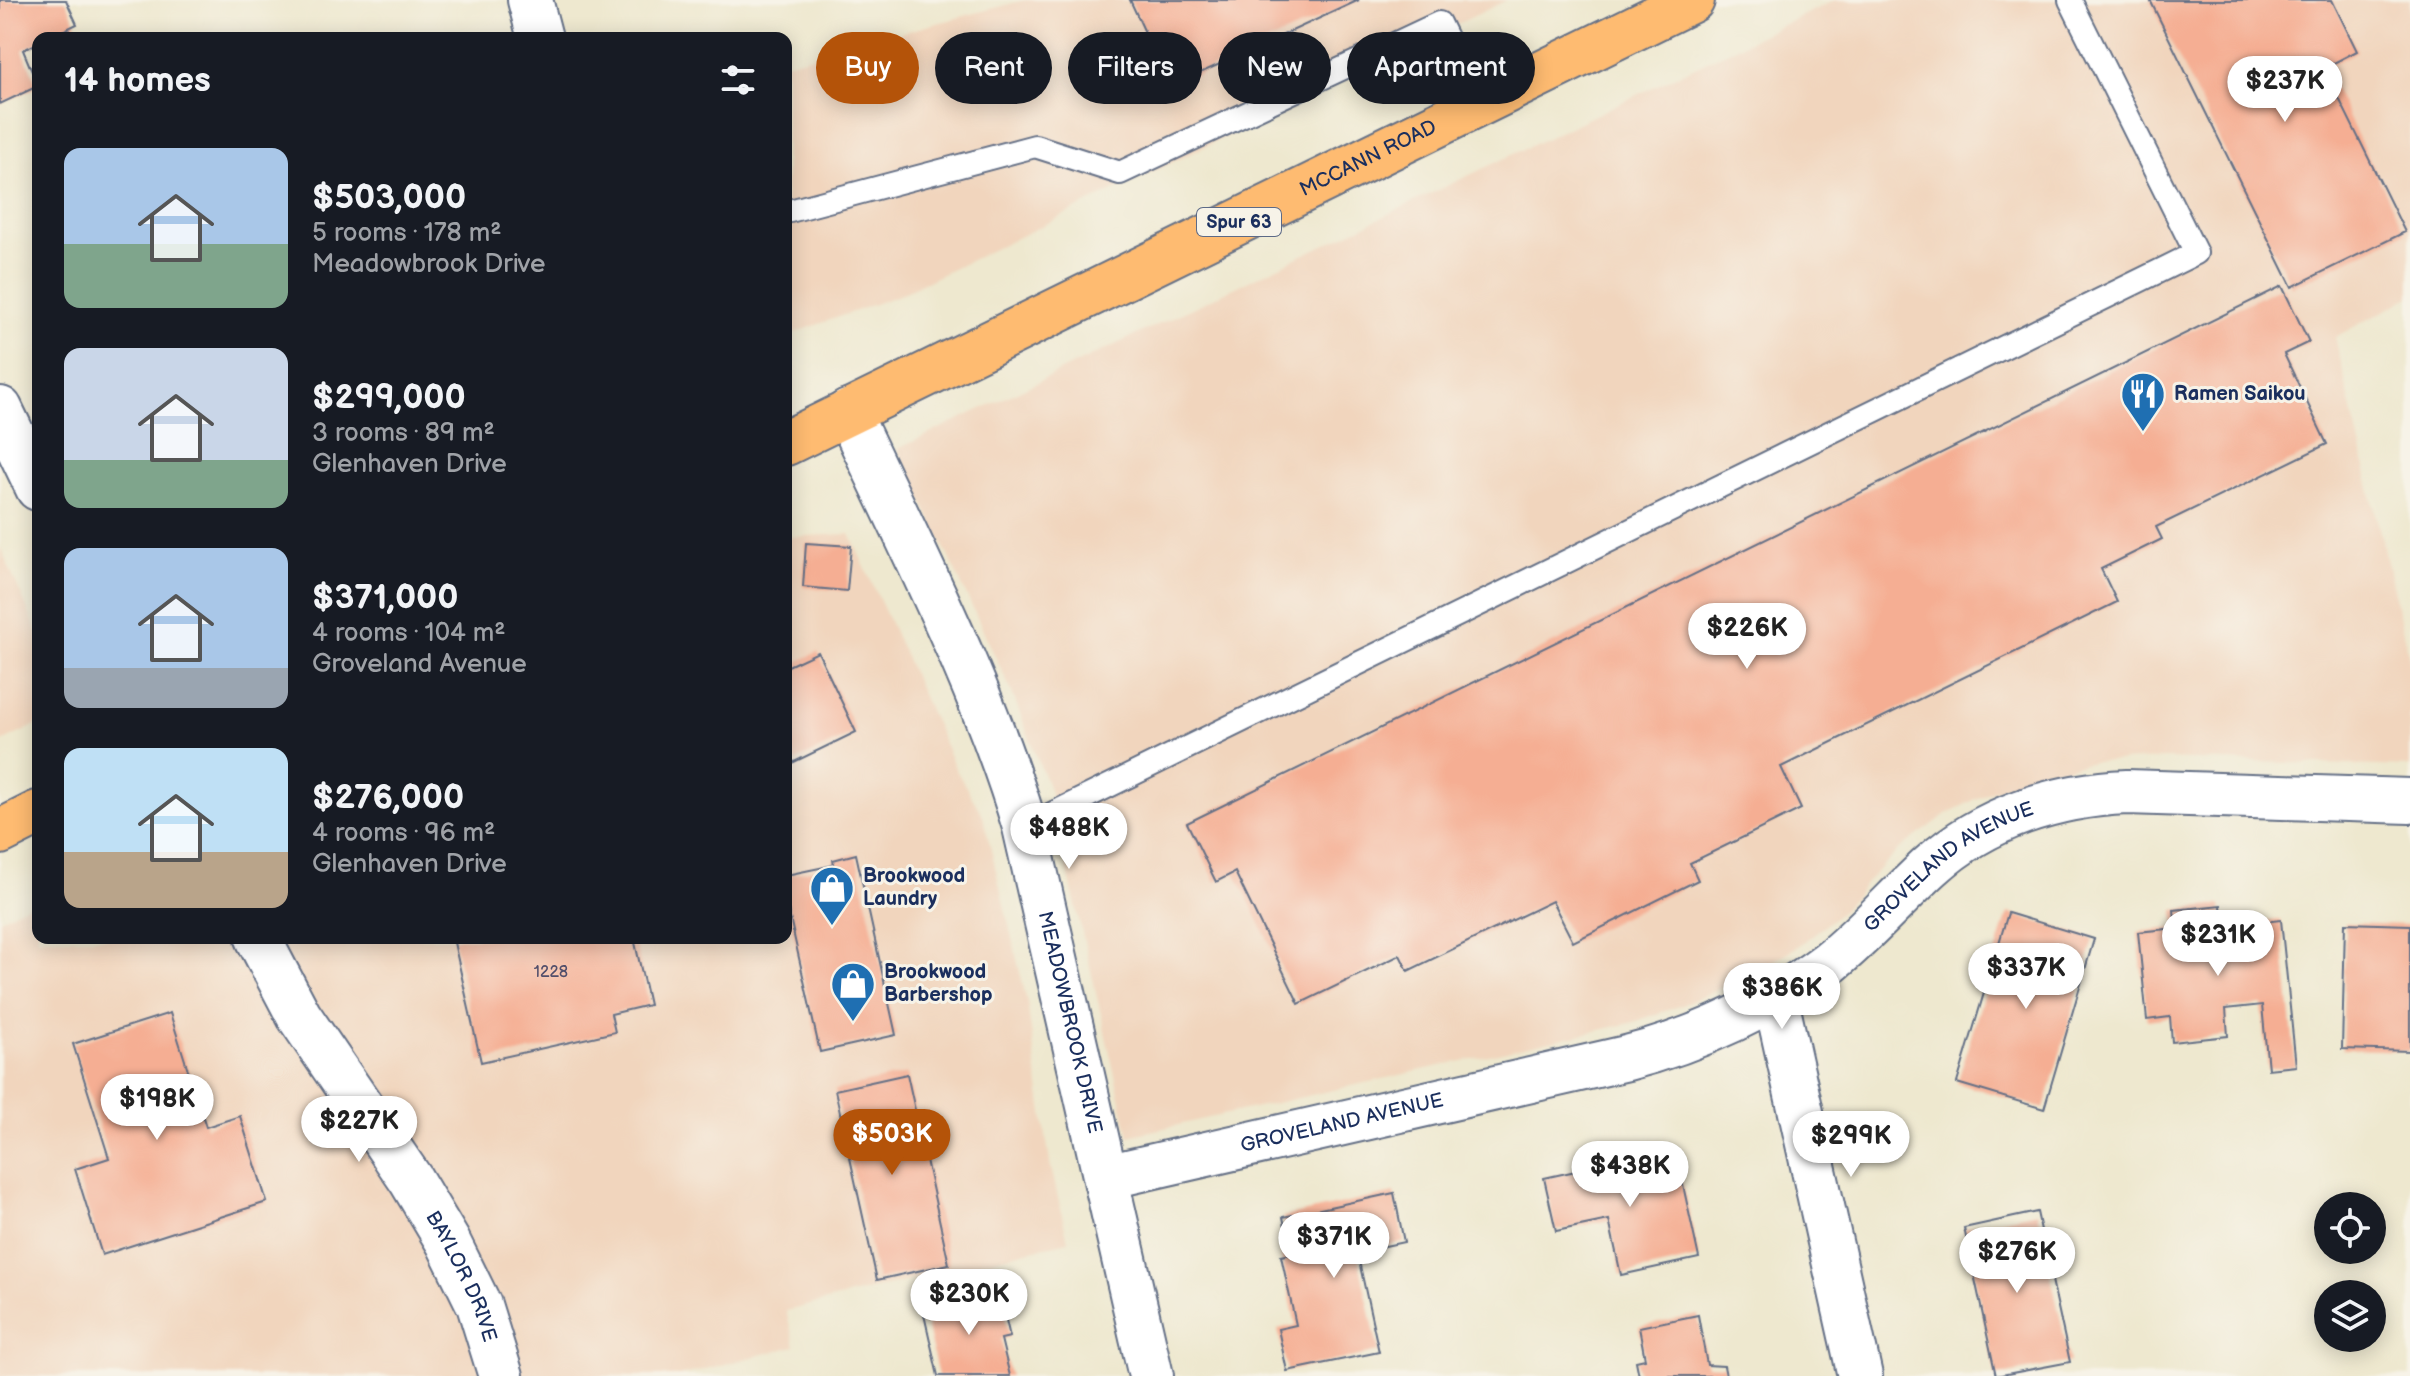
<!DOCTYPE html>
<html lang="en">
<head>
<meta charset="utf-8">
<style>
	body { margin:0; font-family:"Balsamiq Sans",sans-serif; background:#20242c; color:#f1f3f6; height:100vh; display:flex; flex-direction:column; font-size:30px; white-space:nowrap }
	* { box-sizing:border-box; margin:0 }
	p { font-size:26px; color:#9ea1a6 }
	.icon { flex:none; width:44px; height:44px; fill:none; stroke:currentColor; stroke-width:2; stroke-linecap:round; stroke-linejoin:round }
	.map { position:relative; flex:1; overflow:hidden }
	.sheet { position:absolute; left:32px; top:32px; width:760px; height:912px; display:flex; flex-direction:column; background:#171b24; border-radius:16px; box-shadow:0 4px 20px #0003 }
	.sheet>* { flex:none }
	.hud { position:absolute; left:816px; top:32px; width:760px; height:72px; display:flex; gap:16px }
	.buttons { position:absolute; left:2314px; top:1192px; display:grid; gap:16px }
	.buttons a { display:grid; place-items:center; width:72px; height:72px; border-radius:50%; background:#171b24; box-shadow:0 4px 20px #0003; font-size:40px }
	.price { position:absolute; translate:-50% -68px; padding:0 18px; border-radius:28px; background:#fff; color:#222; font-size:26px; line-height:52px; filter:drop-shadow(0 2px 4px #0008) }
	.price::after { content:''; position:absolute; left:50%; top:48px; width:24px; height:18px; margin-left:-12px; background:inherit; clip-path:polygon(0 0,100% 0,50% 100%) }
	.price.selected { background:#b45309; color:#fff }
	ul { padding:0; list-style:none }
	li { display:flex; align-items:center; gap:24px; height:200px; padding:0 32px }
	li span { display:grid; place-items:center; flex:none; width:224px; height:160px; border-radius:16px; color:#555 }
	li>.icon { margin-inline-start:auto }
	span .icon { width:96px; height:96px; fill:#fffc; stroke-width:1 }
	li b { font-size:34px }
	h2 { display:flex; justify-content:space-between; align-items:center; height:96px; padding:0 32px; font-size:34px }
	.chip { padding:0 28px; border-radius:36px; background:#171b24; box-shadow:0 4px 20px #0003; font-size:28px; line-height:72px }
	.chip.selected { background:#b45309; color:#fff }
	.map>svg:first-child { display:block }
	.built { fill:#f1d5bd }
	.building { fill:#f5ae93 }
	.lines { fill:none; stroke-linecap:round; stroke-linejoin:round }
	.service-casing { stroke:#657086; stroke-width:26 }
	.minor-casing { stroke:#657086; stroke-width:48 }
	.primary-casing { stroke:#657086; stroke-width:48 }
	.service { stroke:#fff; stroke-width:22 }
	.minor { stroke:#fff; stroke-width:44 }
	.primary { stroke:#febb71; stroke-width:44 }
	.labels { text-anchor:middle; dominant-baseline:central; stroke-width:6; stroke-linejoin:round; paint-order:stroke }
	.number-label { font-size:16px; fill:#524f6b }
	.shield { fill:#f7f3e8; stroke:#5d6a87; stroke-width:2 }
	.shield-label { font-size:18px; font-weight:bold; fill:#1b2f5e }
	.street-label { font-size:20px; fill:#1b2f5e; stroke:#f7f3e8 }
	.poi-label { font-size:20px; font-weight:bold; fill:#1b2f5e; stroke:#f7f3e8; text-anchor:start }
</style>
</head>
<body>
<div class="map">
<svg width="2410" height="1376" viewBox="0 0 2410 1376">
	<rect width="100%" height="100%" fill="#f7f3e8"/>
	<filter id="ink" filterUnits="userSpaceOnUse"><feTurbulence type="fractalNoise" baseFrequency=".0125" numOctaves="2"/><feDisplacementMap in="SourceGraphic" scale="16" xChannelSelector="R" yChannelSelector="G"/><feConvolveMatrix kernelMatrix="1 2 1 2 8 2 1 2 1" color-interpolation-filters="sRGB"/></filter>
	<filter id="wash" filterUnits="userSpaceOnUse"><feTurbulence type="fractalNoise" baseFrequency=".006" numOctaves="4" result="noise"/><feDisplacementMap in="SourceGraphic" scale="32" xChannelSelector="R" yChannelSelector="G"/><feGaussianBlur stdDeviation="1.8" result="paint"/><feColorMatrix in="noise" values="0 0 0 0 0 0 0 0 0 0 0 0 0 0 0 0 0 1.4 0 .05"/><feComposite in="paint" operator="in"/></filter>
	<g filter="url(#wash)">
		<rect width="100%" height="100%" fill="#eee8cf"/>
		<path class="built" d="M1025 0H1507L899 295 786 336V63Z
			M1835 0H2410V297L2335 337 2410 662V767L2164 759 2093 762 2048 771 1990 792 1950 812 1902 847 1874 874 1840 913 1801 944 1754 973 1685 1004 1631 1023 1129 1136 1049 789 1011 690 898 449Z
			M850 534 956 770 983 816 1027 1002 1050 1163 1068 1241 786 1311 795 1346 679 1376H0V919L38 900V938H786V537Z
			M0 547 38 633V724L0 743Z"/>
		<g id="blocks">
			<path class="building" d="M0 0H66L77 24 48 38H38V43L23 50 38 86 0 104Z
				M1130 0H1359L1170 87Z
				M2150 0H2332L2357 51 2324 68 2405 232 2292 287Z
				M2282 286 2309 342 2284 354 2327 444 2156 527 2162 539 2101 569 2117 602 1781 767 1801 809 1690 863 1698 880 1573 942 1552 901 1408 971 1400 955 1299 1004 1235 872 1216 882 1187 823Z
				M806 543 851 546 847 591 803 587Z
				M818 652 856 732 786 766V667Z
				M856 854 896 1035 820 1052 786 900V875L834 865 833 860Z
				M2221 905 2223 926 2281 920 2296 1066 2268 1069 2262 1005 2226 1009 2228 1036 2172 1042 2170 1017 2147 1020 2138 932 2176 928 2174 910Z
				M2008 913 2094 939 2044 1109 1957 1083Z
				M2345 923 2410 925V1051L2342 1049Z
				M453 938H634L649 1005 611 1014 615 1032 481 1062Z
				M170 1013 206 1127 240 1116 267 1202 102 1255 75 1169 109 1158 73 1044Z
				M907 1074 949 1264 877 1280 835 1090Z
				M1675 1149 1699 1258 1621 1275 1609 1220 1556 1231 1544 1178Z
				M1394 1193 1404 1242 1357 1252 1379 1352 1287 1371 1278 1329 1296 1325 1281 1256 1291 1254 1283 1217Z
				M2037 1212 2070 1362 1996 1376 1964 1228Z
				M999 1291 1010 1337 1001 1339 1010 1376H938L923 1310Z
				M1698 1315 1707 1365 1724 1366 1726 1376H1639L1636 1361 1645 1359 1639 1327Z"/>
		</g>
	</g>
	<g filter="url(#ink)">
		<use href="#blocks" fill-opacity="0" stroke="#657086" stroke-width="2"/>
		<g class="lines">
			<g class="service-casing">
				<path id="service" d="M786 212 1035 146 1120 173 1439 23 1479 105
					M1025 827 2196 253 2070 0"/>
			</g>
			<g class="minor-casing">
				<g id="minor">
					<path d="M530 0 540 38"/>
					<path d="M0 409 38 488"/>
					<path id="s1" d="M848 412C911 548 982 683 1025 827L1151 1376"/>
					<path id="s2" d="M258 938 299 1016 411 1180 448 1242 479 1305 501 1376"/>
					<path d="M1775 996 1860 1376"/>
					<path id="s3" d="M1106 1177 1627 1058C1695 1041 1775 1004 1830 962 1866 933 1897 897 1931 866 1985 817 2056 795 2127 792L2410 801"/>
				</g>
			</g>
			<g class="primary-casing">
				<g id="primary">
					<path id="s4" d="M786 443 1692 0"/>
					<path d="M0 832 38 813"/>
				</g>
			</g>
			<use href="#service" class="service"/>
			<use href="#minor" class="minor"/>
			<use href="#primary" class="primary"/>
		</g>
	</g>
	<defs>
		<g id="restaurant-pin" transform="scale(2.3)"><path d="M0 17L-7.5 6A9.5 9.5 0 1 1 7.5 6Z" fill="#1f6fb2" stroke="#f7f3e8"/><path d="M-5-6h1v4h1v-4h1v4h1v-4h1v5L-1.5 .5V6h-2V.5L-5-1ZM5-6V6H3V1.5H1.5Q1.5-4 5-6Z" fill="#fff"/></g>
		<g id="shop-pin" transform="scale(2.3)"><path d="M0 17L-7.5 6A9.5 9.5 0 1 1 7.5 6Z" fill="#1f6fb2" stroke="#f7f3e8"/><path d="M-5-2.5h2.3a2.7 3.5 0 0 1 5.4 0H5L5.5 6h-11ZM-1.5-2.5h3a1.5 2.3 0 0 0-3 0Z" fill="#fff"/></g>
	</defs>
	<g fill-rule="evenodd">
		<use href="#restaurant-pin" x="2143" y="394"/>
		<use href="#shop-pin" x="832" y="888"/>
		<use href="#shop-pin" x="853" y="984"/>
	</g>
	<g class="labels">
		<g class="number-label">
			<text x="551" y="972">1228</text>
		</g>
		<rect class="shield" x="1197" y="208" width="84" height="28" rx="6"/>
		<g class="shield-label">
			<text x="1239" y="222">Spur 63</text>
		</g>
		<g class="street-label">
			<text stroke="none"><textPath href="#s4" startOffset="648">MCCANN ROAD</textPath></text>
			<text stroke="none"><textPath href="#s3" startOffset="914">GROVELAND AVENUE</textPath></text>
			<text stroke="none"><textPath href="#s1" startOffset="652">MEADOWBROOK DRIVE</textPath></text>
			<text stroke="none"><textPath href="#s3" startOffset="242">GROVELAND AVENUE</textPath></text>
			<text stroke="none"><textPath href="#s2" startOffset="396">BAYLOR DRIVE</textPath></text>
		</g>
		<g class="poi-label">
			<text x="2174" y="394">Ramen Saikou</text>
			<text x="863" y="876">Brookwood<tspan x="863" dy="23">Laundry</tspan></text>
			<text x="884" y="972">Brookwood<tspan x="884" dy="23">Barbershop</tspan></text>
		</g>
	</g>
</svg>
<div class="buttons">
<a><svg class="icon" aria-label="locate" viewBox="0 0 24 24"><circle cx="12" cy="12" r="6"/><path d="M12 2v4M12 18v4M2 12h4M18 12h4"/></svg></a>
<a><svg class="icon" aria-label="layers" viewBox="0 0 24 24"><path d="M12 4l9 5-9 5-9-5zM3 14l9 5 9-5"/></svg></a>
</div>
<b class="price" style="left:2285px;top:124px">$237K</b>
<b class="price" style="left:1747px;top:671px">$226K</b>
<b class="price" style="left:1069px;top:871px">$488K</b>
<b class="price" style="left:2218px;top:978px">$231K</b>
<b class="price" style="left:2026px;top:1011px">$337K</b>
<b class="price" style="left:1782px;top:1031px">$386K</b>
<b class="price" style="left:157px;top:1142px">$198K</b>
<b class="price" style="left:359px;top:1164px">$227K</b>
<b class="price selected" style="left:892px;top:1177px">$503K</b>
<b class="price" style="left:1851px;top:1179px">$299K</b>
<b class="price" style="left:1630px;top:1209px">$438K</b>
<b class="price" style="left:1334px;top:1280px">$371K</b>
<b class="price" style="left:2017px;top:1295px">$276K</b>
<b class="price" style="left:969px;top:1337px">$230K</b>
<div class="hud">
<a class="chip selected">Buy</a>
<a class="chip">Rent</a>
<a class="chip">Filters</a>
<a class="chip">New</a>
<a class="chip">Apartment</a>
</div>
<section class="sheet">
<h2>14 homes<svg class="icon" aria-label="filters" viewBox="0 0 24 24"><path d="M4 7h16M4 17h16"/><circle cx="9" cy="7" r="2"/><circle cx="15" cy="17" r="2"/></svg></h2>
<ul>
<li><span style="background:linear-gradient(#a9c7e8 60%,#7fa58c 0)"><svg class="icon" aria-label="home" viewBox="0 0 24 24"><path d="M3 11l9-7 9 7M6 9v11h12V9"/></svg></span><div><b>$503,000</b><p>5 rooms · 178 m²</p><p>Meadowbrook Drive</p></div></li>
<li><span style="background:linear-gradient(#c9d6e8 70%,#7fa58c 0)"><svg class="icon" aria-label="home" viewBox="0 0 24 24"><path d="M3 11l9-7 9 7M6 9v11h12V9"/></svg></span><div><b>$299,000</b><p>3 rooms · 89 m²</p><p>Glenhaven Drive</p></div></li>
<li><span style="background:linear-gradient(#a9c7e8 75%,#9aa5b1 0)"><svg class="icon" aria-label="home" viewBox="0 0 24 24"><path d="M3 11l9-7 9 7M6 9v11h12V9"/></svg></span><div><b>$371,000</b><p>4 rooms · 104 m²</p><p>Groveland Avenue</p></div></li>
<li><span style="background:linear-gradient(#bfe0f5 65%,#b9a48a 0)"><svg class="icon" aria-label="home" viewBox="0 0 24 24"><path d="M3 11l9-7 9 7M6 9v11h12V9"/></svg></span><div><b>$276,000</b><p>4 rooms · 96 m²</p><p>Glenhaven Drive</p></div></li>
</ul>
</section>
</div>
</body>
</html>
